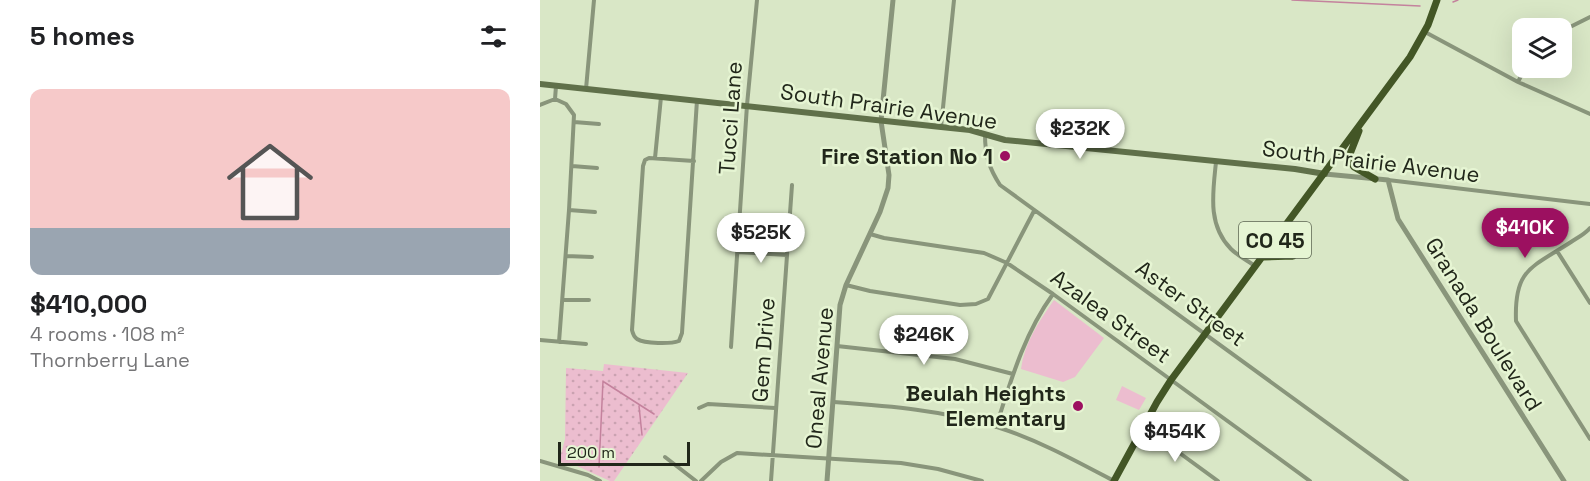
<!DOCTYPE html>
<html lang="en">
<head>
<meta charset="utf-8">
<style>
	body { margin:0; font-family:"Space Grotesk",sans-serif; background:#f6f6f6; color:#202124; height:100vh; display:flex; flex-direction:column; font-size:22px; white-space:nowrap }
	* { box-sizing:border-box; margin:0 }
	p { font-size:20px; color:#757577 }
	.icon { flex:none; width:33px; height:33px; fill:none; stroke:currentColor; stroke-width:2; stroke-linecap:round; stroke-linejoin:round }
	.map { position:relative; flex:1; overflow:hidden }
	.drawer { display:flex; flex-direction:column; background:#fff; width:540px }
	.drawer>* { flex:none }
	.fabs { position:absolute; left:972px; top:18px; display:grid; gap:12px }
	.fabs a { display:grid; place-items:center; width:60px; height:60px; border-radius:12px; background:#fff; box-shadow:0 6px 24px #0002; font-size:30px }
	.scale { position:absolute; left:18px; bottom:15px; width:132px; box-sizing:border-box; padding-left:6px; border:3px solid #21271a; border-top:0; font-size:16px; line-height:21px; white-space:nowrap; color:#21271a; -webkit-text-stroke:4px #e6f5d3; paint-order:stroke }
	.price { position:absolute; translate:-50% -51px; padding:0 14px; border-radius:21px; background:#fff; color:#222; font-size:20px; line-height:39px; filter:drop-shadow(0 2px 3px #0008) }
	.price::after { content:''; position:absolute; left:50%; top:36px; width:18px; height:14px; margin-left:-9px; background:inherit; clip-path:polygon(0 0,100% 0,50% 100%) }
	.price.active { background:#9c1060; color:#fff }
	ul { padding:0; list-style:none }
	li { display:grid; align-content:center; gap:12px; height:318px; padding:0 30px }
	li+li { border-top:2px solid #e0e0e0 }
	li span { display:grid; place-items:center; height:186px; border-radius:12px; color:#555 }
	li>.icon { margin-inline-start:auto }
	span .icon { width:108px; height:108px; fill:#fffc; stroke-width:1 }
	li b { font-size:26px }
	h2 { display:flex; justify-content:space-between; align-items:center; height:72px; padding:0 30px; font-size:26px }
	main { display:flex; flex:1; min-height:0 }
	.map>svg:first-child { display:block }
	.grass { fill:url(#grass-dots) }
	.garden { fill:#ecbdcf }
	.lines { fill:none; stroke-linecap:round; stroke-linejoin:round }
	.stream { stroke:#c4829d; stroke-width:1.5 }
	.minor { stroke:#89957b; stroke-width:4 }
	.tertiary { stroke:#89957b; stroke-width:5 }
	.secondary { stroke:#60704a; stroke-width:6 }
	.primary { stroke:#435626; stroke-width:7 }
	.poi-dot { fill:#9c1060; stroke:#e6f5d3; stroke-width:2 }
	.labels { text-anchor:middle; dominant-baseline:central; stroke-width:5; stroke-linejoin:round; paint-order:stroke }
	.shield { fill:#e6f5d3; stroke:#5c6552; stroke-width:1.5 }
	.shield-label { font-size:21px; font-weight:bold; fill:#21271a }
	.street-label { font-size:22px; fill:#21271a; stroke:#e6f5d3 }
	.poi-label { font-size:22px; font-weight:bold; fill:#21271a; stroke:#e6f5d3; text-anchor:end }
</style>
</head>
<body>
<main>
<section class="drawer">
<h2>5 homes<svg class="icon" aria-label="filters" viewBox="0 0 24 24"><path d="M4 7h16M4 17h16"/><circle cx="9" cy="7" r="2"/><circle cx="15" cy="17" r="2"/></svg></h2>
<ul>
<li><span style="background:linear-gradient(#f6c9c9 75%,#9aa5b1 0)"><svg class="icon" aria-label="home" viewBox="0 0 24 24"><path d="M3 11l9-7 9 7M6 9v11h12V9"/></svg></span><div><b>$410,000</b><p>4 rooms · 108 m²</p><p>Thornberry Lane</p></div></li>
</ul>
</section>
<div class="map">
<svg width="1050" height="481" viewBox="0 0 1050 481">
	<defs>
		<pattern id="grass-dots" width="8" height="8" patternUnits="userSpaceOnUse" patternTransform="scale(1.5)"><rect width="8" height="8" fill="#ecbdcf"/><path d="M2 2h.1M6 6h.1" fill="none" stroke="#caa2b1" stroke-width="1.8" stroke-linecap="round"/></pattern>
	</defs>
	<rect width="100%" height="100%" fill="#d9e7c6"/>
	<path class="grass" d="M64 364 148 373 74 481H70L37 466 19 462 25 439 26 368 63 371Z"/>
	<path class="garden" d="M514 300 564 338 535 377 523 382 481 369C484 344 499 321 514 300Z
		M582 386 606 398 599 410 576 400Z"/>
	<g class="lines">
		<path class="stream" d="M752 0 880 6
			M913 2 918 0
			M64 382 114 414
			M99 406 102 435
			M59 467 63 381"/>
		<path class="minor" d="M1022 31 1050 17
			M885 32 978 82 1050 114
			M978 82 985 68
			M46 89 54 0
			M15 99 26 104 34 115 29 210 19 342
			M0 105 15 99 16 86
			M34 122 59 124
			M401 127 414 0
			M445 135C445 155 449 168 460 185L867 481
			M115 158 121 97
			M154 161 109 158 105 160 103 166 92 330C93 334 93 336 97 339 105 344 131 344 139 341L142 333 157 100
			M676 162C673 192 667 225 691 249 698 256 708 261 715 266
			M32 166 57 168
			M848 180 1050 204
			M29 210 55 212
			M1050 228C1045 234 1037 238 1031 242 991 268 974 269 976 321L1050 439
			M330 234 344 238 444 253 467 263 513 294 770 481
			M1017 251 1050 303
			M197 252 247 255
			M26 256 52 257
			M306 285 330 291 420 305 436 304 448 299 494 211
			M23 300H49
			M0 340 46 344
			M297 346 415 359 473 374
			M191 347 207 105 217 0
			M293 402C348 406 404 410 457 427 498 440 536 461 574 481
			M159 408 168 404 235 408
			M456 427C471 380 484 334 513 294
			M604 427 678 481
			M125 457 156 481
			M0 461 48 475 60 481
			M161 481 181 462 197 453 361 463 398 469 442 481
			M231 481 252 185"/>
		<path class="tertiary" d="M785 174 848 180 858 219 1024 481
			M287 481 300 305 306 285 340 212 348 188 349 175 341 121 353 0"/>
		<path class="secondary" d="M0 84 401 127 430 130 465 140 755 169 785 174"/>
		<path class="primary" d="M819 131 810 154V161L814 167 835 179
			M746 225 748 244 753 256
			M723 257 753 256
			M574 481 617 402 631 380 870 57 888 25 897 0"/>
	</g>
	<g class="poi-dot">
		<circle cx="465" cy="156" r="6"/>
		<circle cx="538" cy="406" r="6"/>
	</g>
	<g class="labels">
		<rect class="shield" x="699" y="222" width="72" height="36" rx="4.5"/>
		<g class="shield-label">
			<text x="735" y="240">CO 45</text>
		</g>
		<g class="street-label">
			<text transform="translate(349 106) rotate(8)">South Prairie Avenue</text>
			<text transform="translate(190 118) rotate(-86)">Tucci Lane</text>
			<text transform="translate(831 161) rotate(7)">South Prairie Avenue</text>
			<text transform="translate(651 303) rotate(36)">Aster Street</text>
			<text transform="translate(571 316) rotate(36)">Azalea Street</text>
			<text transform="translate(944 324) rotate(58)">Granada Boulevard</text>
			<text transform="translate(223 350) rotate(-86)">Gem Drive</text>
			<text transform="translate(279 378) rotate(-85)">Oneal Avenue</text>
		</g>
		<g class="poi-label">
			<text x="453" y="156">Fire Station No 1</text>
			<text x="526" y="393">Beulah Heights<tspan x="526" dy="25">Elementary</tspan></text>
		</g>
	</g>
</svg>
<div class="fabs">
<a><svg class="icon" aria-label="layers" viewBox="0 0 24 24"><path d="M12 4l9 5-9 5-9-5zM3 14l9 5 9-5"/></svg></a>
</div>
<div class="scale">200 m</div>
<b class="price" style="left:540px;top:160px">$232K</b>
<b class="price active" style="left:985px;top:259px">$410K</b>
<b class="price" style="left:221px;top:264px">$525K</b>
<b class="price" style="left:384px;top:366px">$246K</b>
<b class="price" style="left:635px;top:463px">$454K</b>
</div>
</main>
</body>
</html>
